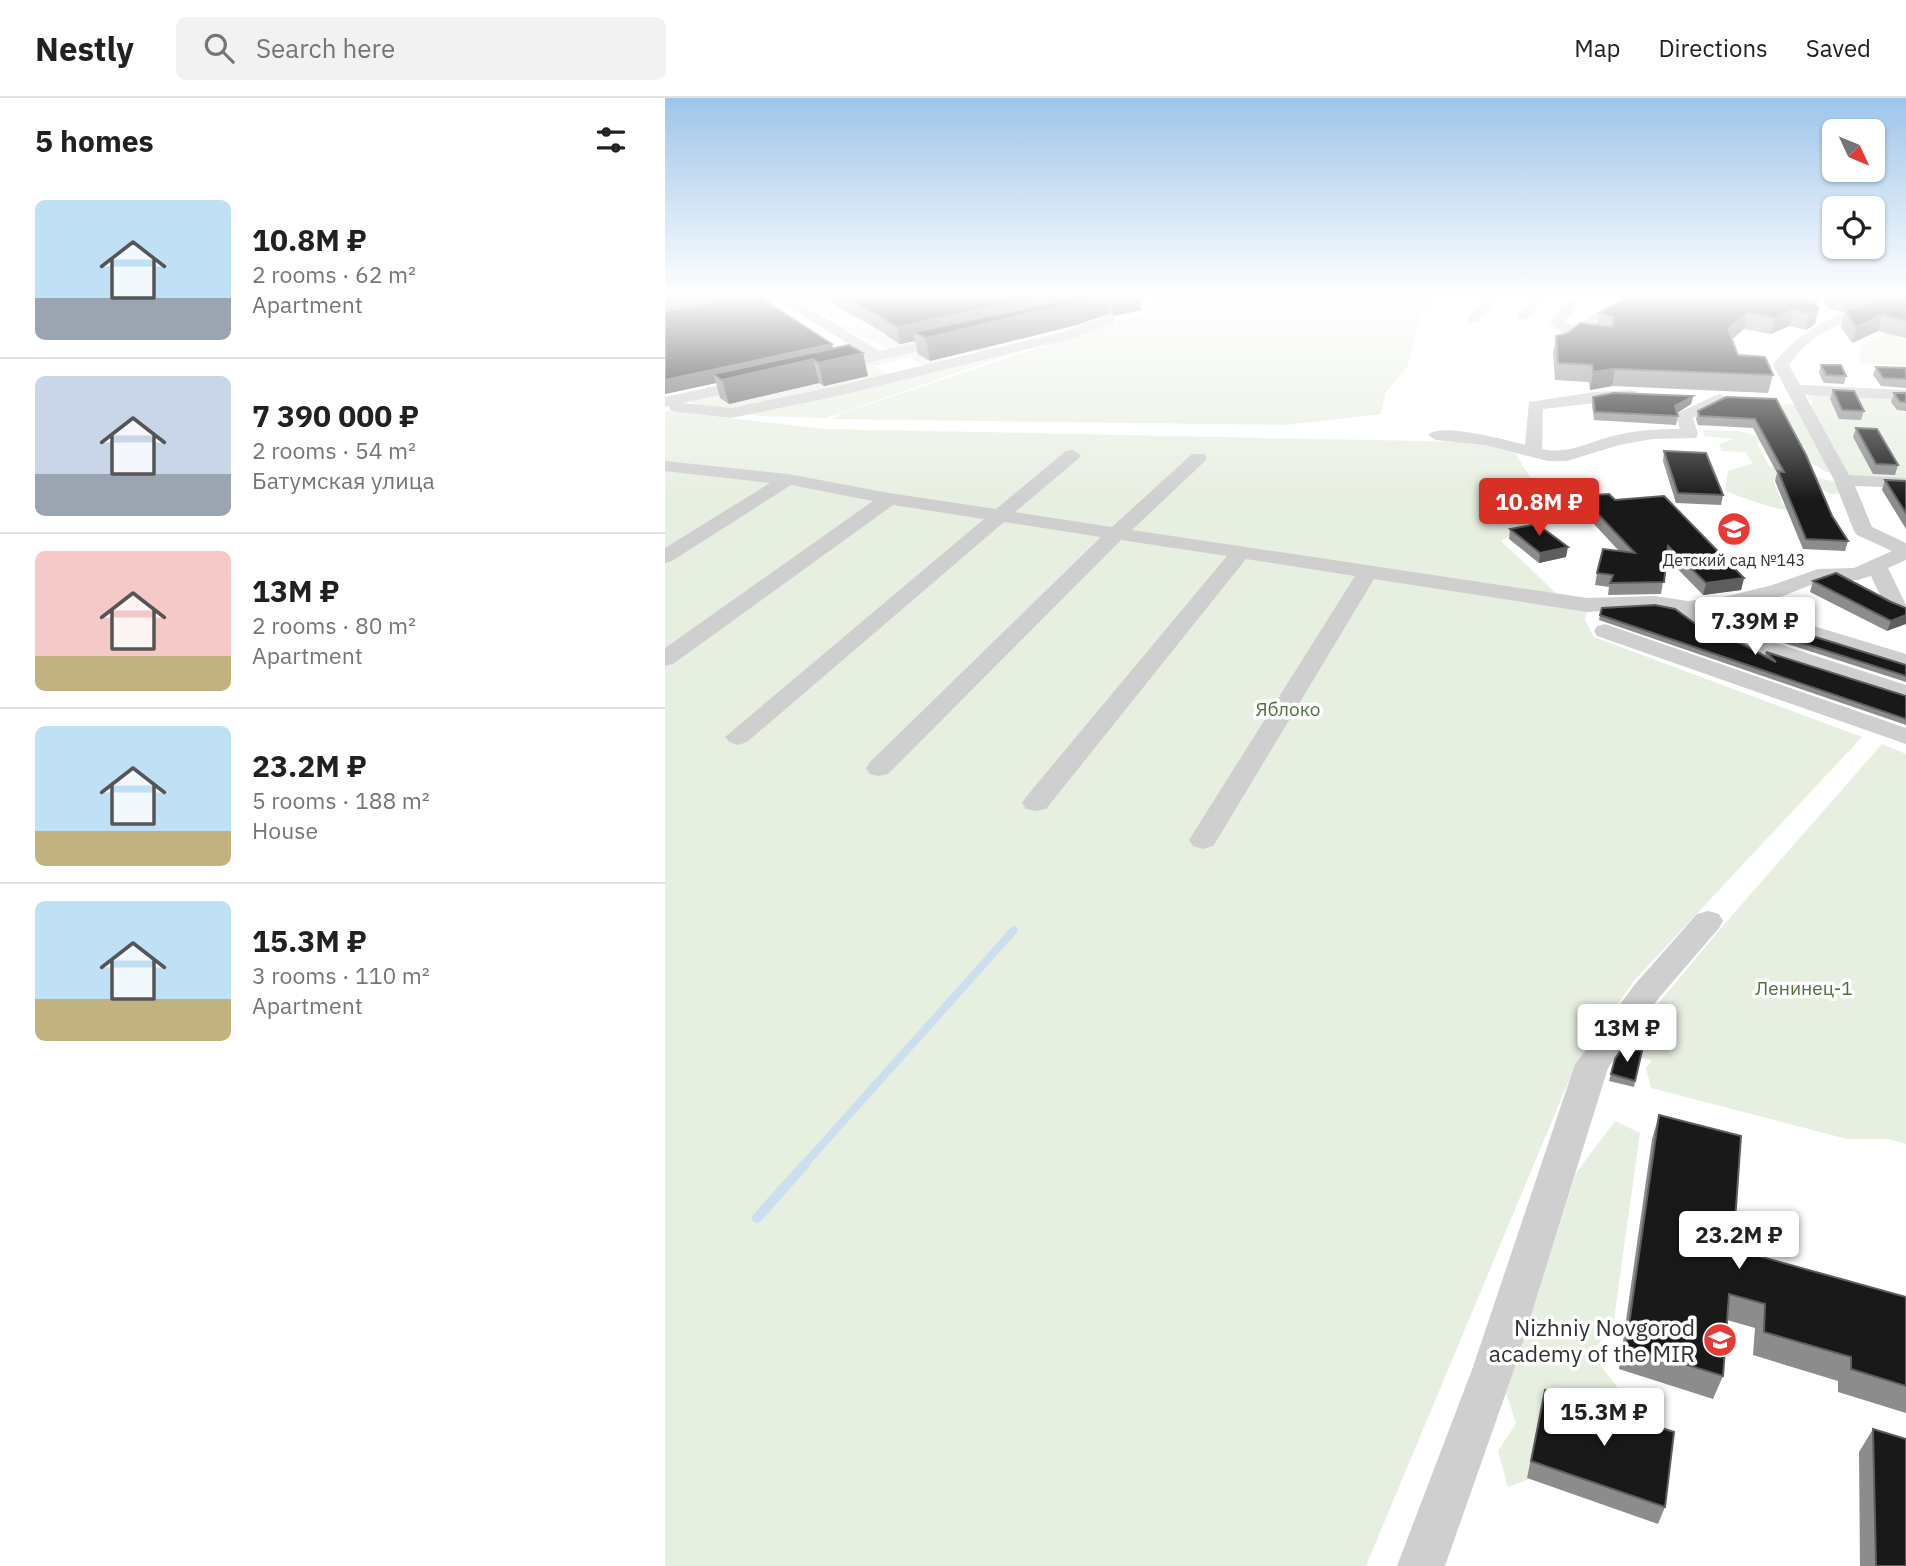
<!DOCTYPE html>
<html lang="en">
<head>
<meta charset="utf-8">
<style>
	body { margin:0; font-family:"IBM Plex Sans",sans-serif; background:#f2f2f2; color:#202124; height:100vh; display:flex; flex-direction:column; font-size:26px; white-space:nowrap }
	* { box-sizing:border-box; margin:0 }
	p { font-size:23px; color:#757577 }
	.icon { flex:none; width:38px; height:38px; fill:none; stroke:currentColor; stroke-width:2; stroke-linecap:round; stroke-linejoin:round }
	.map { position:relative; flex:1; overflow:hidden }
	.side { display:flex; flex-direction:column; background:#fff; width:665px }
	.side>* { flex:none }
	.needle { width:46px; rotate:134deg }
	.tools { position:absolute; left:1157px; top:21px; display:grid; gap:14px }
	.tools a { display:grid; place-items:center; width:63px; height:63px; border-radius:10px; background:#fff; box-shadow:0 2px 5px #0004; font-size:35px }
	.price { position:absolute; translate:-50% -60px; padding:0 16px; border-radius:7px; background:#fff; color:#222; font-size:23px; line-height:46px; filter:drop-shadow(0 2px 4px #0008) }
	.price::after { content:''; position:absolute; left:50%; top:42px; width:21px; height:16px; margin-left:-10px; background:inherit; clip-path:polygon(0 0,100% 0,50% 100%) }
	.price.current { background:#d93025; color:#fff }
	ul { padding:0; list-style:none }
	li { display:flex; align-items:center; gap:21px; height:175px; padding:0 35px }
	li+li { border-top:2px solid #e0e0e0 }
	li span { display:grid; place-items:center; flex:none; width:196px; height:140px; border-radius:10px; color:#555 }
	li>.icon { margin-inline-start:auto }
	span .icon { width:84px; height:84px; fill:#fffc; stroke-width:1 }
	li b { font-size:30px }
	h2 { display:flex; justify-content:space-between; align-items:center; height:84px; padding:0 35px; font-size:30px }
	header { display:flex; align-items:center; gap:42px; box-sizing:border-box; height:98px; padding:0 35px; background:#fff; border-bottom:2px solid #e0e0e0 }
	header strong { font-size:33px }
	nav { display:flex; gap:38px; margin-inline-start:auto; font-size:24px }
	.search { width:490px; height:63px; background:#f2f2f2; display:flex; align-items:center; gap:18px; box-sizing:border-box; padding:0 24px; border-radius:10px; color:#757577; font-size:26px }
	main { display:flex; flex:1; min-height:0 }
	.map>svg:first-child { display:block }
	.green { fill:#e7efe1 }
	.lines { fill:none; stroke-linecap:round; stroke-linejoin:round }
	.stream-far1 { stroke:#cddeee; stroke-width:8 }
	.stream { stroke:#cddeee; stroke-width:10 }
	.minor { fill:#cfcfcf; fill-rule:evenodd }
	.wall { fill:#8c8c8c }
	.shaded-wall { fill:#5e5e5e }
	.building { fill:#191919; stroke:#5e5e5e; stroke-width:2 }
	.labels { text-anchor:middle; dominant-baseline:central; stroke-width:7; stroke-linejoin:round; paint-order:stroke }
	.far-poi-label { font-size:16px; fill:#323232; stroke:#fff }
	.park-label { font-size:19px; fill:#50703e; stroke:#fff }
	.near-poi-label { font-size:23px; fill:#323232; stroke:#fff; text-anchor:end }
</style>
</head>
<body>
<header>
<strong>Nestly</strong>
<div class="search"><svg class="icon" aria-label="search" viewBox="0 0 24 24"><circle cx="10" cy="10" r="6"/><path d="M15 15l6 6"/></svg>Search here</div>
<nav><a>Map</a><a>Directions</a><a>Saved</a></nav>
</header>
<main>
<section class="side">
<h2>5 homes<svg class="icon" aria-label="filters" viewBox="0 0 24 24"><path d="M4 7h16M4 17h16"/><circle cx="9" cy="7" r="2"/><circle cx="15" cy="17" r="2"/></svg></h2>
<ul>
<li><span style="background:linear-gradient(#bfe0f5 70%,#9aa5b1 0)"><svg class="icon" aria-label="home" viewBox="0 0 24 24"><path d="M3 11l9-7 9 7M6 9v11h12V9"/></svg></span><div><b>10.8M ₽</b><p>2 rooms · 62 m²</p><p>Apartment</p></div></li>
<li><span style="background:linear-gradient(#c9d6e8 70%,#9aa5b1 0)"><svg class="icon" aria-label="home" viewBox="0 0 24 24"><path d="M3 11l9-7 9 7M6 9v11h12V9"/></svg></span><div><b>7 390 000 ₽</b><p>2 rooms · 54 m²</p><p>Батумская улица</p></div></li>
<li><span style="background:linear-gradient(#f6c9c9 75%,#c2b280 0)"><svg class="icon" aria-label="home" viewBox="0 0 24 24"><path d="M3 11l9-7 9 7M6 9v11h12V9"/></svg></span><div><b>13M ₽</b><p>2 rooms · 80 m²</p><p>Apartment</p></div></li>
<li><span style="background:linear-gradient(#bfe0f5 75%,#c2b280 0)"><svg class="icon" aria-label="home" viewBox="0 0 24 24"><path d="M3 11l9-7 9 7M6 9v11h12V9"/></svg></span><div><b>23.2M ₽</b><p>5 rooms · 188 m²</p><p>House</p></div></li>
<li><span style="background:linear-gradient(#bfe0f5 70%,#c2b280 0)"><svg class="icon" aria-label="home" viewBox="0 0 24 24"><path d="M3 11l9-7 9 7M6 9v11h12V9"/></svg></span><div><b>15.3M ₽</b><p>3 rooms · 110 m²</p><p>Apartment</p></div></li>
</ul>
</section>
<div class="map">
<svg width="1241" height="1468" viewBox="0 0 1241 1468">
	<rect width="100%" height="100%" fill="#fff"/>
	<path class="green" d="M135 197H219L213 216C169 225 165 222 127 198Z
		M336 197H478L473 201 324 243 338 251 319 256 300 247 269 255 284 264 262 269 245 259 209 268 227 279 337 255V259L161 320 95 318 36 309 24 303 227 252 174 228 209 231Z
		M489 197H778L757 215 742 269 721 294 716 316 621 327 168 321 177 315 481 214Z
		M1241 226V268L1196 265 1195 248Z
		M1156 295 1241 299V383L1161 374 1146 365 1138 348 1092 345 1104 368 1171 384 1178 395 1165 396 1143 383 1108 382 1118 407 1150 410C1128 421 1083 401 1060 393L1063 373 1088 365 1080 354 1056 353 1055 346 1068 341 1039 338 1038 332 1074 333 1100 340 1061 307 1148 306 1142 299Z
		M0 313 161 331 808 344 850 355 885 411 836 443 893 497 925 500 920 522 929 539 1197 639 969 883 912 963 701 1468H0Z
		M1217 646 1241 656V1046L1223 1041H1182L986 990 981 970 987 962 952 955 1056 830Z
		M950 1023 975 1035 948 1228 926 1255 959 1298 948 1316 883 1374 843 1389 833 1353 851 1325 841 1295 911 1075Z"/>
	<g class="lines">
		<path class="stream-far1" d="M138 1068 349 832"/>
		<path class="stream" d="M92 1120 140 1066"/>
		<path class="minor" d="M107 197H133L128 201 215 253 289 237 296 241 289 245 162 274 157 272 154 269 157 266 200 256 114 203 0 224V216Z
			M824 197H838L813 224H803V218Z
			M868 197H881L864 221H854L852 218Z
			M968 197H986C976 205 962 208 951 214 927 227 912 252 885 225L903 200 908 199 915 203 900 224 911 229 941 208Z
			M1241 197V204C1200 218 1148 228 1124 267L1135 287 1241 292V302L1140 297 1184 377 1241 380V390L1190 388 1207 429 1241 445V462L1223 470 1241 507 1238 512H1222L1206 478 1193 482 1156 483 1118 498 1079 507 1241 556V570L1055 512 1041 514 1058 528 1241 587V602L1042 538 1016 515 989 510 922 514 709 481 552 742 548 748 538 751 528 748 524 742 690 478 581 461 381 711 371 713 361 711 357 705 361 699 562 458 456 442 223 676 214 678 205 676 201 670 205 664 436 439 339 424 82 644 73 647 64 644 60 639 319 421 228 407 8 566 0 568V550L208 403 126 387 7 463 0 465V450L105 385 0 373V363L123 376 224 395 331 411 401 353 407 352 416 357 413 361 350 414 447 429 527 356H539L542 360 539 364 467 432 922 500 989 498 1023 503 1058 499 1104 488 1153 471 1189 470 1227 453 1192 437 1189 433 1169 382 1108 267C1134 229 1196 203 1241 197Z
			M427 207 449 219V225L412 239 168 299 66 320 11 314 5 312 4 308 0 309V299L88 280 93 282 96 285 93 288 18 305 66 310 168 289 402 233 433 221 420 211Z
			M966 292 972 294 974 297 972 300 878 311 877 351C902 357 924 344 948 338 970 332 992 331 1015 331L1011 318 1013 315 1049 298 1055 296 1063 301 1028 320 1033 336 1031 340 987 341 954 347 902 363H883L820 347 771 342 763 337C775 324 841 342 860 347L864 304 930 294Z
			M940 526 1241 630V646L932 538 929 533 932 528Z
			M1043 813 1054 816 1058 823 1054 830 993 901 943 970 850 1269 780 1468H732L808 1269 910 966 971 885 1032 816Z"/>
	</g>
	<path class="wall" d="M0 197 77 199 168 250 203 278 159 288 154 285 64 306 55 300 51 285 0 296Z
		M152 197H475L476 212 449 218 443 216 412 227 265 263 253 256 250 243 235 246 222 238 221 236Z
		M943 197H962L954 200Z
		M966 197H1241V240L1213 233 1187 245 1176 229 1180 213 1177 214 1164 211 1157 201 1151 205 1150 226 1141 232 1124 228 1106 236 1079 231 1067 241 1073 257 1108 277 1103 295 947 288 925 292 924 284 890 282 888 255 891 238 932 227 934 215Z
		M1156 267 1181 278 1179 286 1159 285 1154 275Z
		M1211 269 1241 270V290L1216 288 1208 277Z
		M1168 292 1199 313 1196 322 1174 321 1165 301Z
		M1229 295H1241V313L1232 312 1226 304Z
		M1028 298 1026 306 1012 315 1013 318 1011 327 929 322 927 308 928 299Z
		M1111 301 1167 418 1183 443 1180 453 1138 451 1110 383 1112 375 1088 330 1033 327 1031 321 1033 313Z
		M1191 330 1233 367 1230 377 1208 376 1188 339Z
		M999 353 1058 397 1056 407 1011 405 998 363Z
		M1220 382 1241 383V431L1217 392Z
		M916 398 950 402 1079 480 1076 492 1038 497 1002 460 996 496 943 497 944 489 930 487 932 475 955 454 914 410Z
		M845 431 901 459 874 465 844 441Z
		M1148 483 1226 504 1241 510 1222 533 1145 494Z
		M1057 510 1241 567V584L1069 529 1056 515Z
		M935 517 1043 535 1100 558 1101 554 1241 598V627L934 522Z
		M950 961 970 983 969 989 944 983Z
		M994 1017 1068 1151 1241 1199V1315L1173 1294V1283L1088 1257 1090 1230 1062 1222 1058 1278 1048 1301 954 1271 987 1041Z
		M880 1292 1000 1409 993 1426 862 1380 876 1310Z
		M1208 1331 1241 1468H1195L1194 1354Z"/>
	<path class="shaded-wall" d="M21 197H77V200L0 213V200Z
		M384 197H441L443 216 412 227 265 263 261 240 249 234 250 243 235 246 232 229Z
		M447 197H475L476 212 449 218Z
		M1150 197H1158L1157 201 1147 207Z
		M1188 197H1236L1177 214 1181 199Z
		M1154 211 1150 226 1141 232 1145 216Z
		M1128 212 1124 228 1106 236 1110 220Z
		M1083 215 1079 231 1060 247 1063 231Z
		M1217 217 1213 233 1187 245 1191 229Z
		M167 246 170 260 148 261 154 285 64 306 57 282 48 276 51 285 0 296V282Z
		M198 255 203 278 159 288 153 265Z
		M950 271 947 288 925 292 928 274Z
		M1028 298 1026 306 1009 317 1010 308Z
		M903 449 901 459 874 465 875 455Z
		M1079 480 1076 492 1038 497 1041 485Z
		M1241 517V526L1222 533 1226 523Z"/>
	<path class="building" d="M0 197H21L0 200Z
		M91 197 167 246 0 282V213Z
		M177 197H384L232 229 218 221H220Z
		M423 197H434L410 205 261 240 249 234Z
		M966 197H1119L1151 205 1154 211 1145 216 1128 212 1110 220 1083 215 1063 231 1073 257 1100 259 1108 277 950 271 928 274 927 267 893 265 891 238 903 235 915 225 947 229 948 219 934 215Z
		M1173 197H1188L1181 199Z
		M1230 197H1241V223L1217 217 1191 229 1180 213Z
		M184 247 198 255 153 265 148 261 57 282 48 276Z
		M1156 267H1176L1181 278 1161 277Z
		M1211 269 1241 270V281L1218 280Z
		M1168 292 1189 293 1199 313 1177 312Z
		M949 295 1028 298 1010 308 1013 318 930 314 928 299Z
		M1229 295H1241V304H1235Z
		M1061 299 1111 301 1141 357 1167 418 1183 443 1141 441 1113 373 1119 374 1090 321 1035 318 1033 313Z
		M1191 330 1212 331 1233 367 1211 366Z
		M999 353 1041 355 1058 397 1013 395Z
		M1220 382 1241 383V415Z
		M944 396 950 402 999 398 1079 480 1041 485 1003 448 999 484 945 485 948 477 932 475 938 451 970 455 916 398Z
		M872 426 903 449 875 455 845 431Z
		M1171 475 1226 504 1241 510V517L1226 523 1148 483Z
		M990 507 1010 511 1043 535 1077 546 1111 564 1101 554 1241 598V621L935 517 937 510Z
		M1057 510 1241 567V578L1071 524Z
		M958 949 977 953 970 983 946 976 950 961Z
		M994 1017 1076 1038 1068 1151 1241 1199V1288L1186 1271V1259L1099 1234 1100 1206 1064 1196 1058 1278 961 1248Z
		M880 1292 1009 1334 1000 1409 866 1363Z
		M1208 1331 1241 1341V1468H1211Z"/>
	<linearGradient id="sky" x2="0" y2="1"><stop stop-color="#9dc5ea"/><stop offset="0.49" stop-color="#fff"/><stop offset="1" stop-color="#fff" stop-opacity="0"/></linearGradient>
	<rect width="1241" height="402" fill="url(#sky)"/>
	<defs>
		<g id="school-disc" transform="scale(1.75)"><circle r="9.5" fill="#e93935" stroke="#fff"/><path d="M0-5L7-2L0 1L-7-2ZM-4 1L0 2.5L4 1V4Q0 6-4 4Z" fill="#fff"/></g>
		<g id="university-disc" transform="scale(1.75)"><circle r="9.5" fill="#e93935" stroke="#fff"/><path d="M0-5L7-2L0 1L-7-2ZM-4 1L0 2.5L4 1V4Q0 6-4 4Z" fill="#fff"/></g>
	</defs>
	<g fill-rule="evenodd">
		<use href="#school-disc" x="1069" y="431"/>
		<use href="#university-disc" x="1055" y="1242"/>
	</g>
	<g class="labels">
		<g class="far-poi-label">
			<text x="1069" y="462">Детский сад №143</text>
		</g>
		<g class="park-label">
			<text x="623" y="611">Яблоко</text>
			<text x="1139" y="890">Ленинец-1</text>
		</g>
		<g class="near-poi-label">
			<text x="1030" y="1229">Nizhniy Novgorod<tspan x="1030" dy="26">academy of the MIR</tspan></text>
		</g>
	</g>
</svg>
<div class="tools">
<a><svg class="needle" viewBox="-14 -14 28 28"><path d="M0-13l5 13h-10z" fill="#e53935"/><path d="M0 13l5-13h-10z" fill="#757577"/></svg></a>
<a><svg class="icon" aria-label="locate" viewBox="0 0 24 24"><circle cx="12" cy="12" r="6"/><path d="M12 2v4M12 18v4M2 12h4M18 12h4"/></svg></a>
</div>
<b class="price current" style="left:874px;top:440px">10.8M ₽</b>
<b class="price" style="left:1090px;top:559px">7.39M ₽</b>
<b class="price" style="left:962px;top:966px">13M ₽</b>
<b class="price" style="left:1074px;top:1173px">23.2M ₽</b>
<b class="price" style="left:939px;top:1350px">15.3M ₽</b>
</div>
</main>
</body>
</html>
